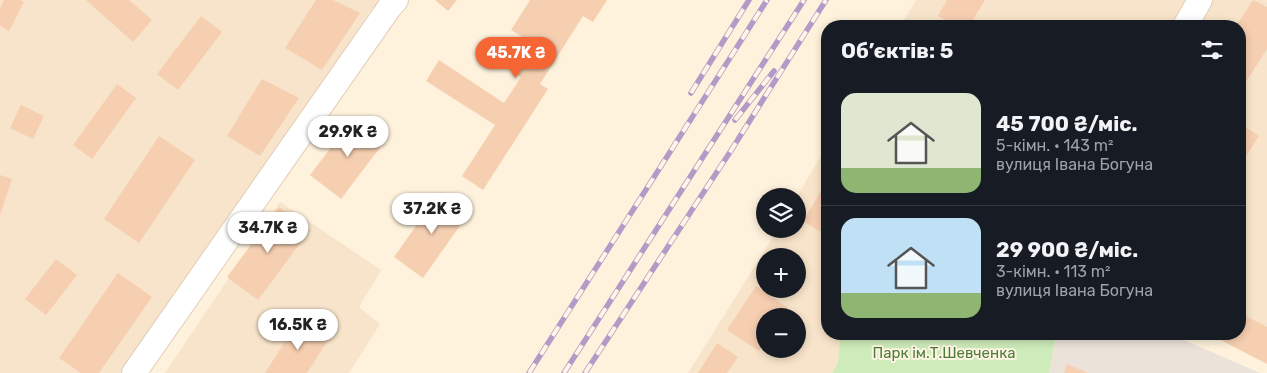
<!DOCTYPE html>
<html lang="uk">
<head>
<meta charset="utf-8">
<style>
	body { margin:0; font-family:Rubik,sans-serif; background:#242831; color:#f1f3f6; height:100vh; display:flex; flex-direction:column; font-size:19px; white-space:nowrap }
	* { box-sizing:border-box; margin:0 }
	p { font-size:16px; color:#9ea1a6 }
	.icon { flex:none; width:28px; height:28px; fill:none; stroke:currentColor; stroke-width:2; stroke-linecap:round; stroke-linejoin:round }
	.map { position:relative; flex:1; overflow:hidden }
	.side { position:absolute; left:821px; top:20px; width:425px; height:320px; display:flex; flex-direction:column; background:#171b24; border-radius:20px; box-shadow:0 2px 8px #0003 }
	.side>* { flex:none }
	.fabs { position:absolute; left:756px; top:188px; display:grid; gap:10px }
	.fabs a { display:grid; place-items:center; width:50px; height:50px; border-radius:50%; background:#171b24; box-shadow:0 2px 8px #0003; font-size:25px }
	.price { position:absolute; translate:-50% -42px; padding:0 11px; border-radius:18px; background:#fff; color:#222; font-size:16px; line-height:32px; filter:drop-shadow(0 1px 2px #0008) }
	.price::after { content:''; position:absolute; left:50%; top:30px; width:15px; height:11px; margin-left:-8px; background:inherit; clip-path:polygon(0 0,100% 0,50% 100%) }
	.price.active { background:#f56634; color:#fff }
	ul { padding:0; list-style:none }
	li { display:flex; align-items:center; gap:15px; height:125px; padding:0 20px }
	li+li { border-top:1px solid #363941 }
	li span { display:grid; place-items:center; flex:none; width:140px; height:100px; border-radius:15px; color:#555 }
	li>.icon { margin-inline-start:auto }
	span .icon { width:60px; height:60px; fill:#fffc; stroke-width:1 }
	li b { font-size:21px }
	h2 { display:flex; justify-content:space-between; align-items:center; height:60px; padding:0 20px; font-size:21px }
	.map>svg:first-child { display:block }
	.residential { fill:#f7e4ca; fill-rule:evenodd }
	.industrial { fill:#ebe2d9 }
	.green { fill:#cdecba }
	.building { fill:#f6cfb1 }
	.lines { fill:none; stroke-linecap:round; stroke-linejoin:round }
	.minor-casing { stroke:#e3ceb8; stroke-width:26 }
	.minor { stroke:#fff; stroke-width:24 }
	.rail-casing { stroke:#b49bc7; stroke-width:5.5 }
	.rail { stroke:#fff5e4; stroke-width:4; stroke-dasharray:11; stroke-linecap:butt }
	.labels { text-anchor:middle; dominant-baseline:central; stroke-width:4; stroke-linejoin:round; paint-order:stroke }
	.park-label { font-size:15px; fill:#4c7d3a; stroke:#fff5e4 }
</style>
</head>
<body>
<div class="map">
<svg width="1267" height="373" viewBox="0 0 1267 373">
	<rect width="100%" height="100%" fill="#fef2dc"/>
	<path class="residential" d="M0 0H380L370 11 244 205 131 373H0Z
		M916 0H1267V354L1229 334H1240V26H900Z
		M827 146 828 334H840L838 363 832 373H688L778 229H798L797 196ZM765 256H798V289H765ZM765 316H798V349H765Z
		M280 202 381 270 359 307 380 324 349 373H165Z"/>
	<path class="industrial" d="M1056 334H1170L1260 373H1049Z"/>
	<path class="green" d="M840 334H1056L1049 373H832L838 363Z"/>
	<path class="building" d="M4 0H20L24 2 9 31 0 26V8Z
		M86 0H129L152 20 133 42Z
		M316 0H333L360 13 322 70 285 48Z
		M435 0H457L448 11Z
		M530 0H607L593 22 583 16 540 84 548 89 483 190 462 176 495 125 426 81 439 60 504 103 521 77 510 70 529 41 511 30Z
		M947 0H985L969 26H955L938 16Z
		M1253 0 1267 7V49L1240 91V26H1236Z
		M201 16 222 32 178 90 157 74Z
		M262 79 299 98 260 156 227 136Z
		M117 84 136 98 92 159 73 145Z
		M21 105 44 116 33 139 10 128Z
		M354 117 385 141 341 199 310 175Z
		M1240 123 1259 136 1240 166Z
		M159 136 195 160 139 243 104 219Z
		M0 175 12 179 0 215Z
		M828 179V236L803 221Z
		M440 192 469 213 423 278 394 257Z
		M279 207 310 230 258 300 227 277Z
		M56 259 77 275 46 315 25 299Z
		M118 273 152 297 99 373H81L59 358Z
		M756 286 788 308 782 316H765V342L759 351 727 330Z
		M1240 313 1267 327V364L1209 334H1240Z
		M298 321 328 340 307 373H265Z
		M717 343 738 357 727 373H698Z
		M1067 364 1088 373H1064Z"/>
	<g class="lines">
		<g class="minor-casing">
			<path id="minor" d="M1185 26 1200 0
				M134 373 389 8 396 0"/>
		</g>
		<use href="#minor" class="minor"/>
		<g class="rail-casing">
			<path id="rail" d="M691 93 749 0
				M735 120 774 71
				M529 373 767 0
				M564 373 804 0
				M585 373 732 149 826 0"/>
		</g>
		<use href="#rail" class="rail"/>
	</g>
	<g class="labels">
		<g class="park-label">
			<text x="944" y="353">Парк ім.Т.Шевченка</text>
		</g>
	</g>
</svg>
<div class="fabs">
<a><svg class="icon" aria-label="layers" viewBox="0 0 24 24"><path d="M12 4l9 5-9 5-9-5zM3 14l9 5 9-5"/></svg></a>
<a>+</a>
<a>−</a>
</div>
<b class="price active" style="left:516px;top:79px">45.7K ₴</b>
<b class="price" style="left:348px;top:158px">29.9K ₴</b>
<b class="price" style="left:432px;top:235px">37.2K ₴</b>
<b class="price" style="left:268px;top:254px">34.7K ₴</b>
<b class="price" style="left:298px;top:351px">16.5K ₴</b>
<section class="side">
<h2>Об’єктів: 5<svg class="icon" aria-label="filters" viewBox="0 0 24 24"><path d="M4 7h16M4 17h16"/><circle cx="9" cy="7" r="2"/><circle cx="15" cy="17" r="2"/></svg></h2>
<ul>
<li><span style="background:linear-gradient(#dfe7d0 75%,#8fb573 0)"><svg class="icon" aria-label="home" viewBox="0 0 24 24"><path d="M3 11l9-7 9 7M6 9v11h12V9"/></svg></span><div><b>45 700 ₴/міс.</b><p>5-кімн. · 143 m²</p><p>вулиця Івана Богуна</p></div></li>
<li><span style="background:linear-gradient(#bfe0f5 75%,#8fb573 0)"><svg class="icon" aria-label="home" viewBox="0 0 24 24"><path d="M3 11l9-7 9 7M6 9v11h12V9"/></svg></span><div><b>29 900 ₴/міс.</b><p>3-кімн. · 113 m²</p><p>вулиця Івана Богуна</p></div></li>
</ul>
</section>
</div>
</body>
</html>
